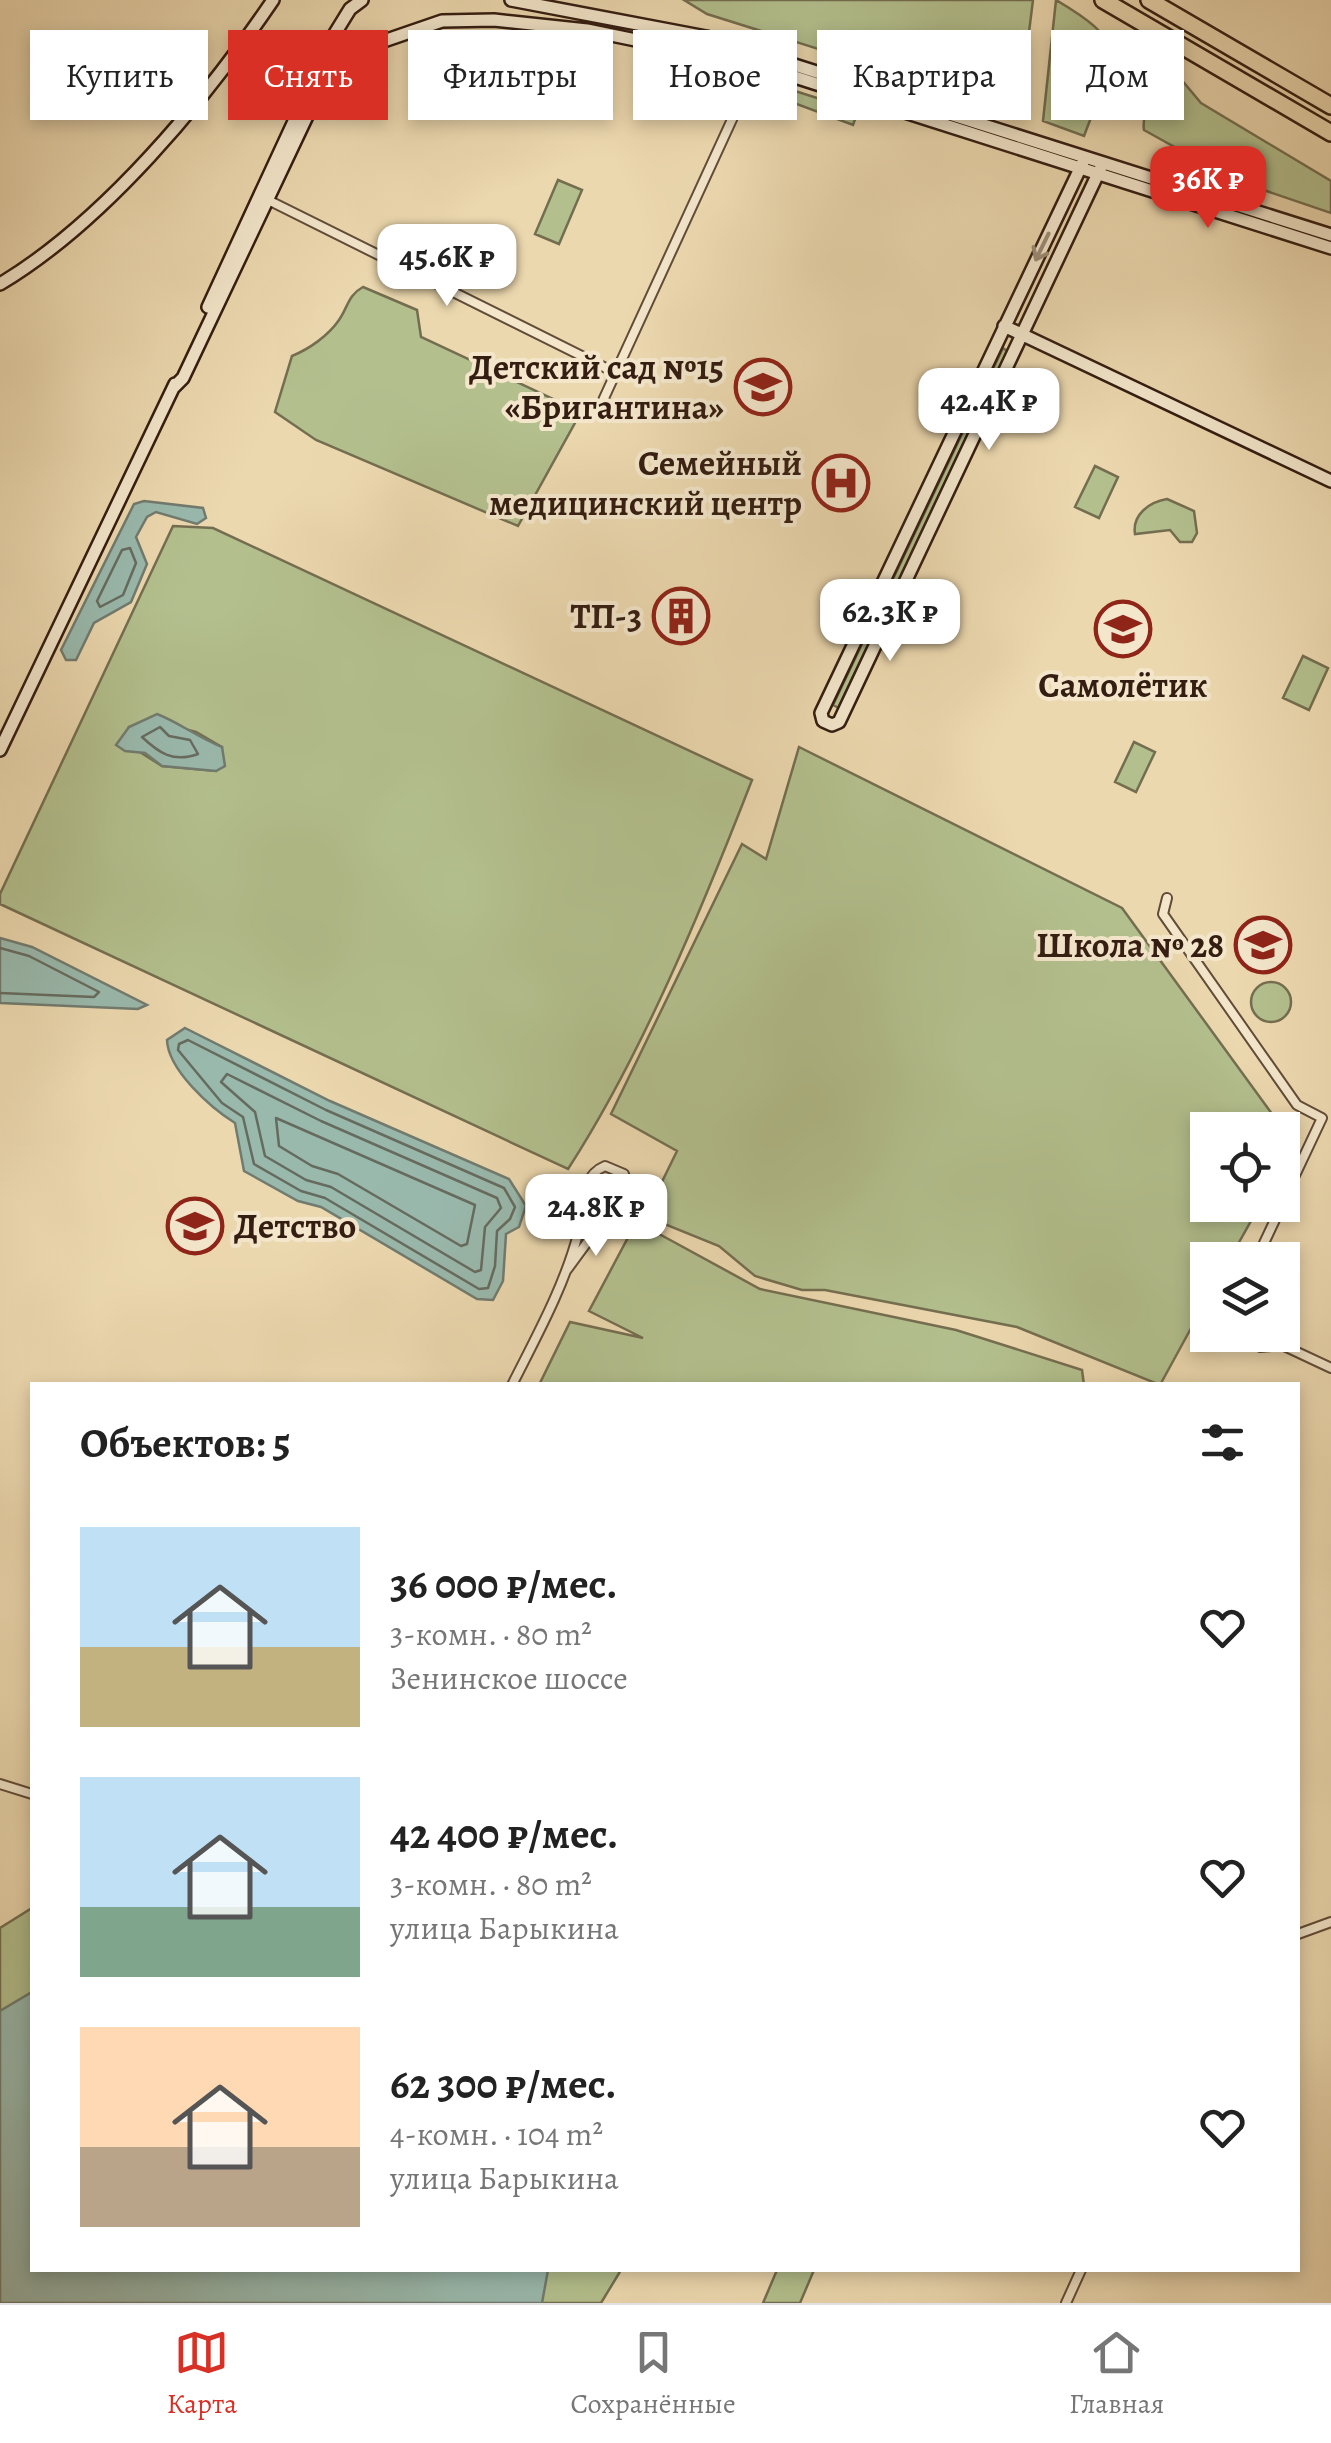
<!DOCTYPE html>
<html lang="ru">
<head>
<meta charset="utf-8">
<style>
	body { margin:0; font-family:Alegreya,serif; background:#f2f2f2; color:#222; height:100vh; display:flex; flex-direction:column; font-size:38px; white-space:nowrap }
	* { box-sizing:border-box; margin:0 }
	p { font-size:32px; color:#767676 }
	.icon { flex:none; width:55px; height:55px; fill:none; stroke:currentColor; stroke-width:2; stroke-linecap:round; stroke-linejoin:round }
	.map { position:relative; flex:1; overflow:hidden }
	.details { position:absolute; left:30px; top:1382px; width:1270px; height:890px; display:flex; flex-direction:column; background:#fff; border-radius:0px; box-shadow:0 5px 15px #0003 }
	.details>* { flex:none }
	.guide { position:absolute; left:30px; top:30px; width:1272px; height:90px; display:flex; gap:20px }
	.fabs { position:absolute; left:1190px; top:1112px; display:grid; gap:20px }
	.fabs a { display:grid; place-items:center; width:110px; height:110px; border-radius:0px; background:#fff; box-shadow:0 5px 15px #0003; font-size:50px }
	.price { position:absolute; translate:-50% -85px; padding:0 22px; border-radius:20px; background:#fff; color:#222; font-size:32px; line-height:65px; filter:drop-shadow(0 2px 5px #0008) }
	.price::after { content:''; position:absolute; left:50%; top:60px; width:30px; height:22px; margin-left:-15px; background:inherit; clip-path:polygon(0 0,100% 0,50% 100%) }
	.price.selected { background:#d93025; color:#fff }
	ul { padding:0; list-style:none }
	li { display:flex; align-items:center; gap:30px; height:250px; padding:0 50px }
	li span { display:grid; place-items:center; flex:none; width:280px; height:200px; border-radius:0px; color:#555 }
	li>.icon { margin-inline-start:auto }
	span .icon { width:120px; height:120px; fill:#fffc; stroke-width:1 }
	li b { font-size:42px }
	h2 { display:flex; justify-content:space-between; align-items:center; height:120px; padding:0 50px; font-size:42px }
	.tag { padding:0 35px; border-radius:0px; background:#fff; box-shadow:0 5px 15px #0003; font-size:35px; line-height:90px }
	.tag.selected { background:#d93025; color:#fff }
	.menu { display:flex; justify-content:space-around; align-items:center; height:140px; border-top:2px solid #e0e0e0; background:#fff; font-size:28px; color:#767676 }
	.menu a { display:grid; justify-items:center; gap:5px }
	.menu .selected { color:#d93025 }
	.map>svg:first-child { display:block }
	.green { fill:#b3c08e; stroke:#746e50; stroke-width:2.5; fill-rule:evenodd }
	.water { fill:#99b9ad; stroke:#717b6f; stroke-width:2.5 }
	.lines { fill:none; stroke-linecap:round; stroke-linejoin:round }
	.shore { stroke:#666b5f; stroke-width:2.5 }
	.street-casing { stroke:#624c38; stroke-width:12 }
	.secondary-casing { stroke:#341d11; stroke-width:16 }
	.highway-casing { stroke:#341d11; stroke-width:20 }
	.street { stroke:#f3e6cb; stroke-width:8 }
	.secondary { stroke:#f3e6cb; stroke-width:11 }
	.highway { stroke:#ecd8af; stroke-width:15 }
	.oneway { stroke:#9d8c77 }
	.labels { text-anchor:middle; dominant-baseline:central; stroke-width:8; stroke-linejoin:round; paint-order:stroke }
	.poi-label { font-size:35px; font-weight:bold; fill:#341d11; stroke:#f3e6cb; text-anchor:end }
</style>
</head>
<body>
<div class="map">
<svg width="1331" height="2303" viewBox="0 0 1331 2303">
	<rect width="100%" height="100%" fill="#ecd8af"/>
	<filter id="stains"><feTurbulence type="fractalNoise" baseFrequency=".002" numOctaves="4"/><feColorMatrix values="0 0 0 0 .2 0 0 0 0 .09 0 0 0 0 .02 0 0 0 .5 -.17"/></filter>
	<radialGradient id="worn" r=".72"><stop offset=".6" stop-color="#630" stop-opacity="0"/><stop offset="1" stop-color="#630" stop-opacity=".3"/></radialGradient>
	<path class="green" d="M684 0H1033L1019 112 707 14Z
		M1056 0C1137 48 1113 57 1084 136L1043 121Z
		M1175 72 1201 103 1331 181V213L1234 180 1144 130C1141 115 1156 88 1166 73Z
		M770 83 858 111 853 125 767 93Z
		M558 180 582 190 559 244 535 234Z
		M363 287 417 310 421 337 581 412 518 526 316 440 275 412 292 356C309 349 328 336 339 320 348 307 348 295 363 287Z
		M1003 348 1007 351 839 708 833 705Z
		M1095 466 1118 477 1099 518 1075 507Z
		M1167 499 1194 511 1197 533 1192 542H1180L1170 530 1135 534C1132 515 1149 502 1167 499Z
		M173 526 213 528 752 780C703 906 642 1055 568 1169L0 904V894ZM149 720 196 732 222 747 216 771 162 766 135 749 129 727Z
		M1303 656 1328 668 1309 710 1283 698Z
		M1134 742 1155 752 1136 792 1115 782Z
		M799 747 1122 908 1294 1144 1283 1164 1282 1130H1208V1205H1260L1229 1260H1208L1207 1299 1160 1385 1017 1327 825 1290H802L755 1276 719 1246 652 1219 654 1198 677 1151 611 1114 742 844 766 859Z
		M1251 1002a20 20 0 1 1 40 0a20 20 0 1 1-40 0Z
		M650 1229 760 1289 956 1330 1082 1370 1084 1385H539L570 1322 643 1338 589 1311 632 1230Z
		M32 1908V2270H621L601 2303H0V1928Z
		M777 2270H814L800 2303H763Z"/>
	<path class="water" d="M144 501 203 508 206 518 197 524 156 512 147 517 136 537 147 564 131 602 94 623 76 660H66L61 650 134 504Z
		M157 714C180 723 197 737 222 747L225 766 216 771 162 766 145 753 125 751 116 745 129 727Z
		M0 938 32 947 147 1005 138 1009 0 1003Z
		M185 1028 330 1101 509 1179 526 1206 519 1227 506 1234 503 1281 493 1300 477 1299 321 1207 298 1201 244 1171 235 1123C211 1108 168 1070 167 1040Z
		M32 1992V2270H548L542 2303H0V2011Z"/>
	<g class="lines">
		<path class="shore" d="M130 548 136 563 123 595 100 607 97 601 122 550Z
			M160 727 169 736 190 740 198 754C173 763 159 753 142 737Z
			M0 948 29 956 99 992 94 997 0 993
			M188 1040 326 1110 504 1188 515 1207 510 1219 497 1231 495 1266 488 1288 479 1289 325 1198 301 1191 254 1164 243 1117 222 1103 178 1050 179 1044Z
			M227 1074 321 1121 497 1198 501 1208 485 1227 481 1270 475 1272 331 1187 306 1180 265 1156 255 1112 221 1082Z
			M276 1118 475 1205 467 1244 461 1246 338 1174 312 1166 279 1146Z"/>
		<g class="street-casing">
			<path id="street" d="M268 200 616 373
				M599 409 757 65
				M1167 898 1163 914 1297 1105 1322 1118 1282 1203
				M1256 1260 1282 1205
				M1237 1335 1260 1347 1282 1345 1331 1368
				M512 1385C536 1337 564 1287 578 1234 584 1212 578 1177 605 1166L624 1174 627 1188 566 1271
				M0 1784 32 1794
				M1298 1934 1331 1922
				M1066 2303 1081 2270"/>
		</g>
		<g class="secondary-casing">
			<path id="secondary" d="M511 0 706 37 1331 235
				M1085 158 821 713 823 721 832 725 839 722 1103 163
				M0 284C104 222 205 100 273 0
				M208 307 334 35 350 9 362 0
				M1004 326 1331 481
				M174 387 183 378 318 93 378 43 442 21 494 20 587 30 757 65 1331 248
				M0 750 175 384"/>
		</g>
		<g class="highway-casing">
			<path id="highway" d="M1103 0 1331 133
				M1149 0 1331 106"/>
		</g>
		<use href="#street" class="street"/>
		<use href="#secondary" class="secondary"/>
		<use href="#highway" class="highway"/>
	</g>
	<defs><path id="oneway-shaft" d="M-6 0H5M1.5-3L5.5 0L1.5 3" fill="none" stroke-width="1.6" stroke-linecap="round" stroke-linejoin="round" transform="scale(2.5)"/></defs>
	<use class="oneway" href="#oneway-shaft" transform="translate(1042 247) rotate(116)"/>
	<defs>
		<g id="school-ring" transform="scale(2.875)"><circle r="9.5" fill="#f3e6cb" stroke="#8f2418" stroke-width="1.5"/><path d="M0-5L7-2L0 1L-7-2ZM-4 1L0 2.5L4 1V4Q0 6-4 4Z" fill="#8f2418"/></g>
		<g id="hospital-ring" transform="scale(2.875)"><circle r="9.5" fill="#f3e6cb" stroke="#8f2418" stroke-width="1.5"/><path d="M-5-5h3v3.5h4V-5h3V5h-3V1.5h-4V5h-3Z" fill="#8f2418"/></g>
		<g id="building-ring" transform="scale(2.875)"><circle r="9.5" fill="#f3e6cb" stroke="#8f2418" stroke-width="1.5"/><path d="M-4-6H4V6H1V3H-1V6H-4ZM-2.5-4.3h1.7v1.8h-1.7ZM.8-4.3h1.7v1.8H.8ZM-2.5-1h1.7V.8h-1.7ZM.8-1h1.7V.8H.8Z" fill="#8f2418"/></g>
	</defs>
	<g fill-rule="evenodd">
		<use href="#school-ring" x="763" y="387"/>
		<use href="#hospital-ring" x="841" y="483"/>
		<use href="#building-ring" x="681" y="616"/>
		<use href="#school-ring" x="1123" y="629"/>
		<use href="#school-ring" x="1263" y="945"/>
		<use href="#school-ring" x="195" y="1226"/>
	</g>
	<g class="labels">
		<g class="poi-label">
			<text x="724" y="367">Детский сад №15<tspan x="724" dy="40">«Бригантина»</tspan></text>
			<text x="802" y="463">Семейный<tspan x="802" dy="40">медицинский центр</tspan></text>
			<text x="642" y="616">ТП-3</text>
			<text x="1123" y="685" text-anchor="middle">Самолётик</text>
			<text x="1224" y="945">Школа № 28</text>
			<text x="234" y="1226" text-anchor="start">Детство</text>
		</g>
	</g>
	<rect width="100%" height="100%" filter="url(#stains)"/>
	<rect width="100%" height="100%" fill="url(#worn)"/>
</svg>
<div class="fabs">
<a><svg class="icon" aria-label="locate" viewBox="0 0 24 24"><circle cx="12" cy="12" r="6"/><path d="M12 2v4M12 18v4M2 12h4M18 12h4"/></svg></a>
<a><svg class="icon" aria-label="layers" viewBox="0 0 24 24"><path d="M12 4l9 5-9 5-9-5zM3 14l9 5 9-5"/></svg></a>
</div>
<b class="price selected" style="left:1208px;top:231px">36K ₽</b>
<b class="price" style="left:447px;top:309px">45.6K ₽</b>
<b class="price" style="left:989px;top:453px">42.4K ₽</b>
<b class="price" style="left:890px;top:664px">62.3K ₽</b>
<b class="price" style="left:596px;top:1259px">24.8K ₽</b>
<div class="guide">
<a class="tag">Купить</a>
<a class="tag selected">Снять</a>
<a class="tag">Фильтры</a>
<a class="tag">Новое</a>
<a class="tag">Квартира</a>
<a class="tag">Дом</a>
</div>
<section class="details">
<h2>Объектов: 5<svg class="icon" aria-label="filters" viewBox="0 0 24 24"><path d="M4 7h16M4 17h16"/><circle cx="9" cy="7" r="2"/><circle cx="15" cy="17" r="2"/></svg></h2>
<ul>
<li><span style="background:linear-gradient(#bfe0f5 60%,#c2b280 0)"><svg class="icon" aria-label="home" viewBox="0 0 24 24"><path d="M3 11l9-7 9 7M6 9v11h12V9"/></svg></span><div><b>36 000 ₽/мес.</b><p>3-комн. · 80 m²</p><p>Зенинское шоссе</p></div><svg class="icon" aria-label="heart" viewBox="0 0 24 24"><path d="M12 20l-8-8c-3-5 5-10 8-4 3-6 11-1 8 4z"/></svg></li>
<li><span style="background:linear-gradient(#bfe0f5 65%,#7fa58c 0)"><svg class="icon" aria-label="home" viewBox="0 0 24 24"><path d="M3 11l9-7 9 7M6 9v11h12V9"/></svg></span><div><b>42 400 ₽/мес.</b><p>3-комн. · 80 m²</p><p>улица Барыкина</p></div><svg class="icon" aria-label="heart" viewBox="0 0 24 24"><path d="M12 20l-8-8c-3-5 5-10 8-4 3-6 11-1 8 4z"/></svg></li>
<li><span style="background:linear-gradient(#ffd9b3 60%,#b9a48a 0)"><svg class="icon" aria-label="home" viewBox="0 0 24 24"><path d="M3 11l9-7 9 7M6 9v11h12V9"/></svg></span><div><b>62 300 ₽/мес.</b><p>4-комн. · 104 m²</p><p>улица Барыкина</p></div><svg class="icon" aria-label="heart" viewBox="0 0 24 24"><path d="M12 20l-8-8c-3-5 5-10 8-4 3-6 11-1 8 4z"/></svg></li>
</ul>
</section>
</div>
<nav class="menu">
<a class="selected"><svg class="icon" aria-label="map" viewBox="0 0 24 24"><path d="M3 6l6-2 6 2 6-2v14l-6 2-6-2-6 2zM9 4v14M15 6v14"/></svg>Карта</a>
<a><svg class="icon" aria-label="saved" viewBox="0 0 24 24"><path d="M7 4h10v16l-5-4-5 4z"/></svg>Сохранённые</a>
<a><svg class="icon" aria-label="home" viewBox="0 0 24 24"><path d="M3 11l9-7 9 7M6 9v11h12V9"/></svg>Главная</a>
</nav>
</body>
</html>
